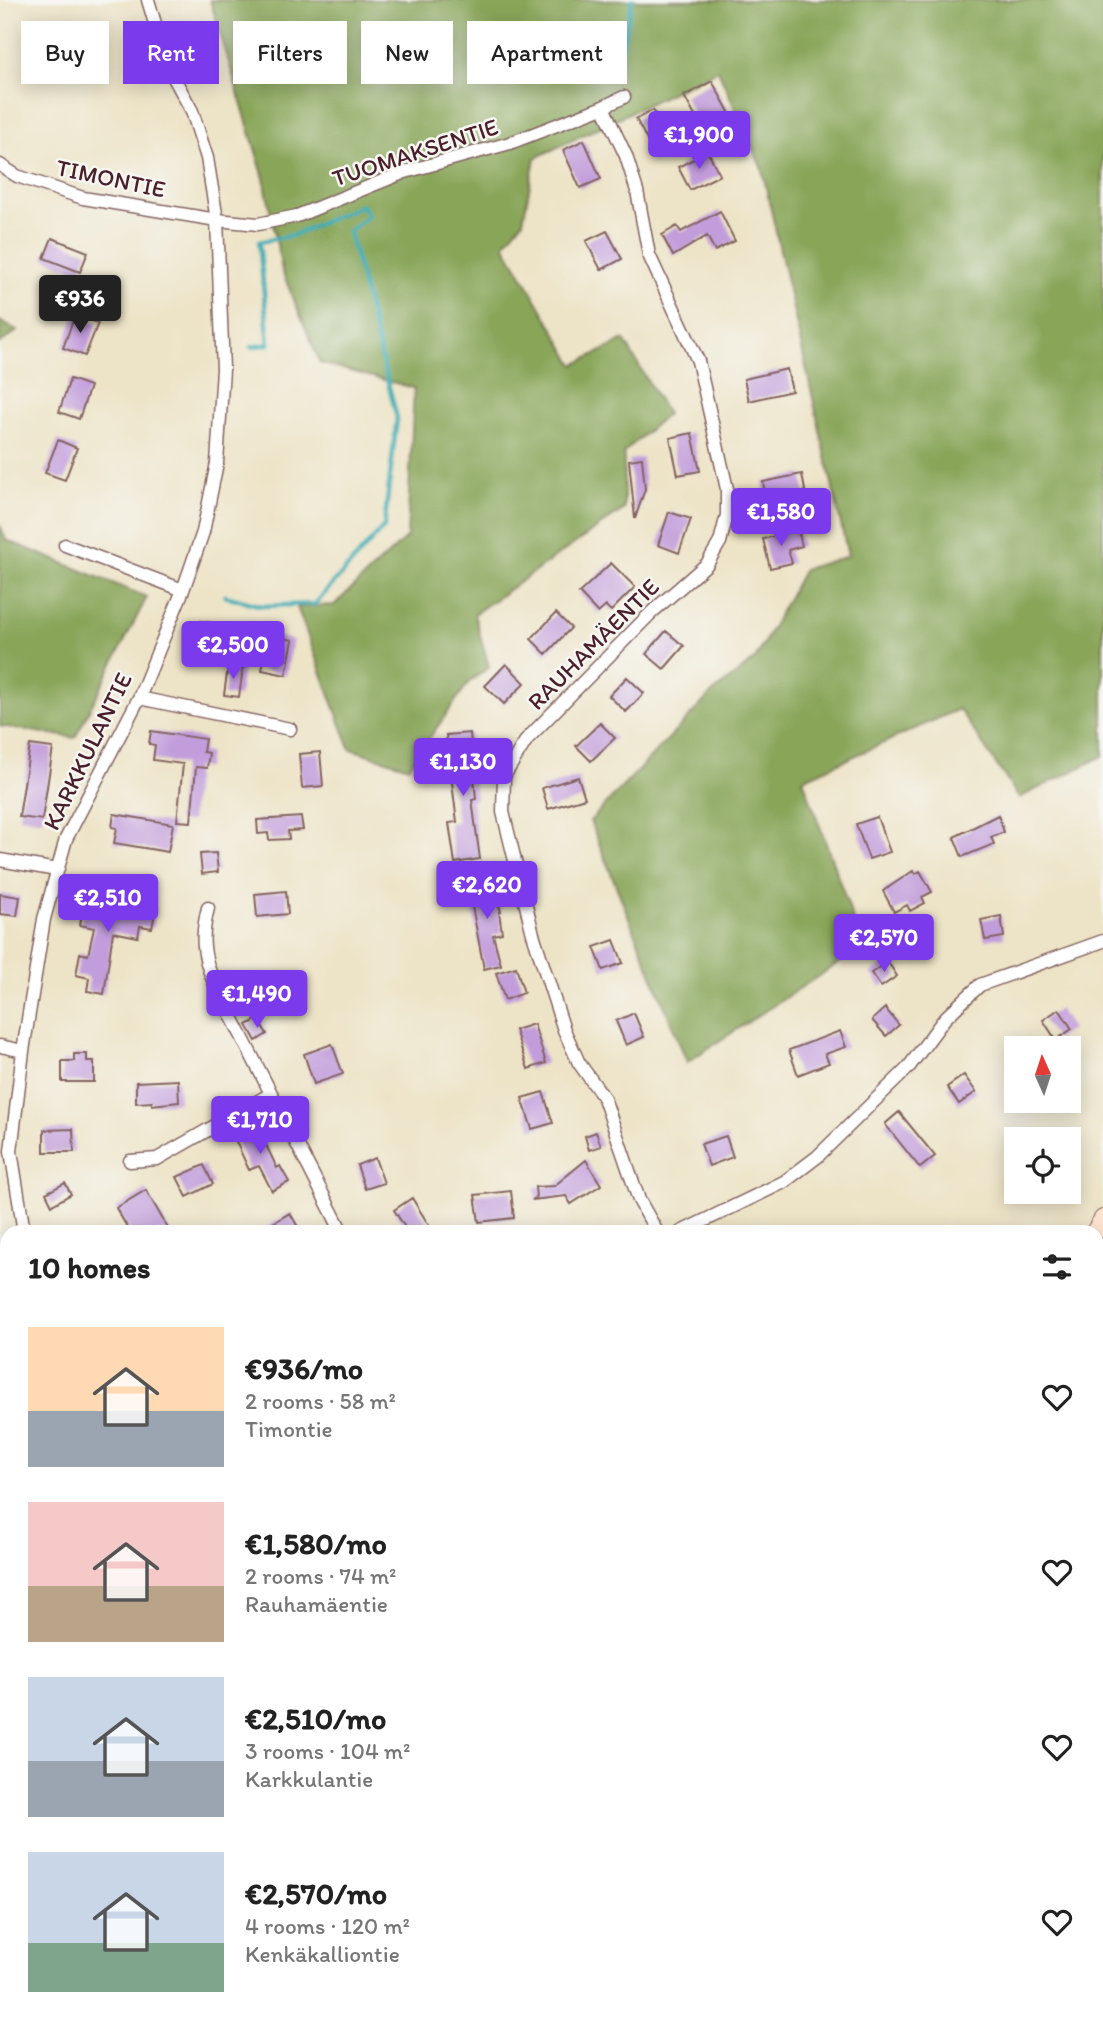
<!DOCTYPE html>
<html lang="en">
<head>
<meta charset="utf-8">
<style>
	body { margin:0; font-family:Itim,sans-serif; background:#f6f6f6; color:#222; height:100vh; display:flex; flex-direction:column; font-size:26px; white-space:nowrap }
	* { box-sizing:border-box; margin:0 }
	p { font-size:23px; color:#767676 }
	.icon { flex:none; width:38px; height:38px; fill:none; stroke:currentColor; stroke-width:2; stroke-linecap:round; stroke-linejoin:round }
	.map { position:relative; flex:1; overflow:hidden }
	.sheet { position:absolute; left:0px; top:1225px; width:1104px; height:800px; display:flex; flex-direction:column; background:#fff; border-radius:21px 21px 0 0; box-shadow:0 4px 18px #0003 }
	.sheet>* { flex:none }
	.hud { position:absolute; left:21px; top:21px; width:700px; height:63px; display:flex; gap:14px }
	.needle { width:46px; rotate:357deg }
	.fabs { position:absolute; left:1004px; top:1036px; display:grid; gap:14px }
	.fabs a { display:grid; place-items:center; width:77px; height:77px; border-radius:0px; background:#fff; box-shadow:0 4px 18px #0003; font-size:35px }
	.price { position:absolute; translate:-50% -60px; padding:0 16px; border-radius:7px; background:#7c3aed; color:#fff; font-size:23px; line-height:46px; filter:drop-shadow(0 2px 4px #0008) }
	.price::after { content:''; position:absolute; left:50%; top:42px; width:21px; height:16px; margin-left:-10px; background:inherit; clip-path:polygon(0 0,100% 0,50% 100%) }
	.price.active { background:#222; color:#fff }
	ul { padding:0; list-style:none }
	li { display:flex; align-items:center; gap:21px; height:175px; padding:0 28px }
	li span { display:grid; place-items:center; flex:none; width:196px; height:140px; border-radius:0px; color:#555 }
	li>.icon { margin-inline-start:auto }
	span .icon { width:84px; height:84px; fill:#fffc; stroke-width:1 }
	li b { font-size:30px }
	h2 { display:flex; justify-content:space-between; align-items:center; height:84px; padding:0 28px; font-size:30px }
	.pill { padding:0 24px; border-radius:0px; background:#fff; box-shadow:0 4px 18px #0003; font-size:24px; line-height:63px }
	.pill.active { background:#7c3aed; color:#fff }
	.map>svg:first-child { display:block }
	.green { fill:#abbe62; stroke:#7a6e46; stroke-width:2 }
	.forest { fill:#88a558; stroke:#696242; stroke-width:2 }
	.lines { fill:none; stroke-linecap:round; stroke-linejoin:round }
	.stream { stroke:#39aab3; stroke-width:4.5 }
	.river { stroke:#39aab3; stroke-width:28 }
	.building { fill:#c29ddb }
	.street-casing { stroke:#836461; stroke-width:15 }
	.secondary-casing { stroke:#836461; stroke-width:20 }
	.street { stroke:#fff; stroke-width:12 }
	.secondary { stroke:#fde4d0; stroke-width:18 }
	.labels { text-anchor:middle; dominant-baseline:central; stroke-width:5; stroke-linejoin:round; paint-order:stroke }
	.street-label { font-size:24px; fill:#4a1f2b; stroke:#f6f6f2 }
</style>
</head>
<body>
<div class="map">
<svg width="1103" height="2024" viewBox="0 0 1103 2024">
	<rect width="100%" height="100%" fill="#f6f6f2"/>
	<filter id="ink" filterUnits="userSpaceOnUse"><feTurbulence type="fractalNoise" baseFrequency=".0143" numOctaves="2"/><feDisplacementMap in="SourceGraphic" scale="14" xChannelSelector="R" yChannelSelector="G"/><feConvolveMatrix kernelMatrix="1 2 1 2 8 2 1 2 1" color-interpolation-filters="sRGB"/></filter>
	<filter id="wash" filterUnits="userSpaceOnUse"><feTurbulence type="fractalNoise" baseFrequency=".00686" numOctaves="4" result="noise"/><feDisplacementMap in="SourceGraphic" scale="28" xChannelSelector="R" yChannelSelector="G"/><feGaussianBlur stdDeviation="1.57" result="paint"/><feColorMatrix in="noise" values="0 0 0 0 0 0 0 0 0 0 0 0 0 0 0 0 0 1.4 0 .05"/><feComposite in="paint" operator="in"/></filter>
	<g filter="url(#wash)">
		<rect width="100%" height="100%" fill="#ede3c6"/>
		<path class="green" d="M1097 1883H1103V2024H886L890 2018H1097Z"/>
		<path class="forest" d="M210 0H1103V756L1019 798 959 709 803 779 863 947 687 1062 590 821 710 695 755 659 804 569 848 556 762 169 718 70 535 158 523 221 504 244 574 365 624 340 667 414 624 452V509L474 614 489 667 469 682 409 767 350 749 297 607 334 605 407 537 414 388 320 363 282 271 264 178Z
			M0 321 17 331 0 343Z
			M0 525 6 540 147 597 75 738 0 726Z"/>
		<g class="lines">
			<path class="stream" d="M619 63 632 0
				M225 596 262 606 315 604 384 527 397 418 349 231 368 216 362 205 294 235 259 242 269 344 251 347"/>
			<path class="river" d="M1097 1841 1103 1837
				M858 2024 859 2018"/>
		</g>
		<g id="blocks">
			<path class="building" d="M712 81 734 121 706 136 684 96Z
				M653 110 667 134 649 144 636 119Z
				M584 140 601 179 580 188 563 150Z
				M708 152 720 175 690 190 678 167Z
				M720 211 735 241 715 251 707 236 673 256 662 235 677 226 681 232Z
				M607 231 622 259 601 270 586 241Z
				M52 238 88 252 80 272 44 258Z
				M75 315 98 323 85 356 63 348Z
				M787 369 792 391 749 401 744 379Z
				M70 379 90 386 79 419 59 412Z
				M692 433 700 471 678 475 670 438Z
				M58 440 77 448 65 480 45 473Z
				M642 458 645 489 635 519 629 460Z
				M802 474 806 496 767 504 763 482Z
				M669 512 691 519 679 553 658 545Z
				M798 530 802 546 788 550 792 563 770 568 763 539Z
				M611 563 635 587 611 611 606 606 598 613 579 593Z
				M556 613 571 628 546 654 531 639Z
				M201 621 225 625 219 661 195 657Z
				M666 631 684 646 664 669 646 654Z
				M269 635 293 640 286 675 262 670Z
				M506 664 525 683 504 704 485 686Z
				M228 666 243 668 239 697 224 695Z
				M627 677 644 693 626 712 609 696Z
				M600 723 615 738 591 761 576 746Z
				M151 731 205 739 203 752 209 753 207 768 196 767 191 822 177 821 183 764 153 760 155 745 149 744Z
				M470 733 476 799 472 800 480 859 455 863 449 823 457 822 446 735Z
				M30 745 53 748 42 820 19 817Z
				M320 752 323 786 302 788 299 754Z
				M578 777 585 798 548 809 542 788Z
				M114 814 173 824 168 852 114 843 117 828 112 827Z
				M998 815 1004 832 991 837 994 844 962 857 954 837Z
				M301 817 303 830 288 831 289 839 269 840 268 833 258 834 257 820Z
				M877 817 890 852 869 859 856 824Z
				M216 853 218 872 202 874 200 854Z
				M913 871 915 874 920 871 932 892 922 897 925 903 910 911 907 905 894 912 883 891Z
				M491 879 501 912H499L502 933 493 935 501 965 484 969 472 906 475 905 469 886Z
				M286 891 288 914 257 917 255 894Z
				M0 894 20 897 17 916 0 914Z
				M81 894 156 908 152 928 140 926 138 937 113 932 104 994 87 991 89 978 76 975 80 953 88 955 94 928 80 925 83 909 79 908Z
				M1001 916 1004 937 985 940 981 920Z
				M614 940 623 963 603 970 594 947Z
				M888 962 897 976 881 987 871 973Z
				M516 967 524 993 505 1000 496 973Z
				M293 985 296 1005 259 1010 256 990Z
				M885 1008 899 1025 886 1036 872 1020Z
				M1059 1009 1072 1029 1056 1040 1043 1020Z
				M634 1013 644 1037 626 1045 616 1021Z
				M258 1019 267 1034 256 1041 247 1025Z
				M534 1024 546 1063 528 1069 515 1030Z
				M840 1031 846 1047 825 1054 829 1063 798 1075 789 1050Z
				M332 1044 343 1074 314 1084 304 1054Z
				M74 1054H87V1061H94V1082H62V1061H74Z
				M964 1075 976 1092 959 1104 947 1087Z
				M178 1080 179 1102 152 1105V1102L136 1103V1082Z
				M543 1092 553 1123 532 1129 522 1098Z
				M899 1112 935 1156 920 1168 885 1124Z
				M256 1124 277 1168 280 1166 289 1182 272 1191 259 1166 249 1170 233 1135Z
				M73 1129 74 1152H44V1130Z
				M596 1132 601 1146 589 1150 585 1136Z
				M726 1136 733 1157 709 1166 701 1144Z
				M375 1158 384 1183 365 1189 357 1165Z
				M586 1160 601 1185 571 1204 566 1196 532 1200 536 1198 535 1187 554 1186Z
				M204 1165 213 1184 187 1197 177 1177Z
				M65 1183 71 1194 52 1205 46 1193Z
				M146 1190 170 1232H130L116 1208Z
				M511 1191 514 1218 479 1222 475 1195Z
				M412 1198 430 1227 422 1232H408L394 1210Z
				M290 1213 301 1232H258Z"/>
		</g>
	</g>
	<g filter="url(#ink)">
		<use href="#blocks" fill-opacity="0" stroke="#836461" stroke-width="2"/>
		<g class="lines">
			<g class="street-casing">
				<path id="street" d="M603 107 624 97
					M0 165 17 176 83 198 217 220 258 224 297 216 405 172 510 143 603 107 626 156 637 191 649 255 698 361 727 489V515L720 542 707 564 652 612 527 739 504 776 503 812 533 934 564 1030 579 1063 604 1098 639 1200 657 1232
					M65 545 183 590
					M139 698 290 729
					M0 860 57 870
					M208 908C201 935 202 954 213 980L342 1232
					M0 1046 23 1051
					M130 1161 157 1159 269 1095
					M24 1232 11 1151 23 1051 44 919 66 839 139 698 183 590 203 532 217 463 223 369 217 220 207 158 192 111 168 67 148 0
					M681 1232 784 1182 817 1157 908 1068 945 1018 980 985 1103 941
					M0 1300H7
					M0 1529 7 1520
					M316 2024 318 2018"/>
			</g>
			<g class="secondary-casing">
				<path id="secondary" d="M1095 1232 1103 1219
					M594 2024 598 2018"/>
			</g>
			<use href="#street" class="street"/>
			<use href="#secondary" class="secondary"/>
		</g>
	</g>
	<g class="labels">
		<g class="street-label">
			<text transform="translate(415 152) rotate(-18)">TUOMAKSENTIE</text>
			<text transform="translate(111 178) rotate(12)">TIMONTIE</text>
			<text transform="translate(593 644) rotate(-45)">RAUHAMÄENTIE</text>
			<text transform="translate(87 751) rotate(-64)">KARKKULANTIE</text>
		</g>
	</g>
</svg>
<div class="fabs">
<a><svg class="needle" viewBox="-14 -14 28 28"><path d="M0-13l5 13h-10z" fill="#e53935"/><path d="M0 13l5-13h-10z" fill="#767676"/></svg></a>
<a><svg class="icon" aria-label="locate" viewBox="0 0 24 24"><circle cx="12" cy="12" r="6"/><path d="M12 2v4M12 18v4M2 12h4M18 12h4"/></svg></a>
</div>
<b class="price" style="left:699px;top:171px">€1,900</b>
<b class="price active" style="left:80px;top:335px">€936</b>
<b class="price" style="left:781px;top:548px">€1,580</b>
<b class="price" style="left:233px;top:681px">€2,500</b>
<b class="price" style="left:463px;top:798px">€1,130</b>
<b class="price" style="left:487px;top:921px">€2,620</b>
<b class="price" style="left:108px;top:934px">€2,510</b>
<b class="price" style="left:884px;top:974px">€2,570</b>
<b class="price" style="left:257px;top:1030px">€1,490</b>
<b class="price" style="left:260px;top:1156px">€1,710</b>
<div class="hud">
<a class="pill">Buy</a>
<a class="pill active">Rent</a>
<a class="pill">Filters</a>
<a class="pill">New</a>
<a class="pill">Apartment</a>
</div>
<section class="sheet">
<h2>10 homes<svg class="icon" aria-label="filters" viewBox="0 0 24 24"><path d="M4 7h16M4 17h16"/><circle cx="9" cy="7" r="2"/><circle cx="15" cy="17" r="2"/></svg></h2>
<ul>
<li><span style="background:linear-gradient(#ffd9b3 60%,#9aa5b1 0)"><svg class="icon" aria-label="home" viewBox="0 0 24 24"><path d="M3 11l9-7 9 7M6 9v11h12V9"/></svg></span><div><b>€936/mo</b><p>2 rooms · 58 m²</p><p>Timontie</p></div><svg class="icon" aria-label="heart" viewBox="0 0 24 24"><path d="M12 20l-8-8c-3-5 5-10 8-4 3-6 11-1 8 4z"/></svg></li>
<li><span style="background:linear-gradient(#f6c9c9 60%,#b9a48a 0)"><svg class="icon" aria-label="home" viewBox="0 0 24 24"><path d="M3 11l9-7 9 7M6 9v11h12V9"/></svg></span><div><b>€1,580/mo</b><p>2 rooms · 74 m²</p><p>Rauhamäentie</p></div><svg class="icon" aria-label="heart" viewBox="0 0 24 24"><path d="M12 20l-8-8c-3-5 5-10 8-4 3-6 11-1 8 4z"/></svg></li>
<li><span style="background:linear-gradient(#c9d6e8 60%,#9aa5b1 0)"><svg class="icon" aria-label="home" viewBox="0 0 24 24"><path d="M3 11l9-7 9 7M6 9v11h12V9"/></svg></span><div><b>€2,510/mo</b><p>3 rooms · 104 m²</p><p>Karkkulantie</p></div><svg class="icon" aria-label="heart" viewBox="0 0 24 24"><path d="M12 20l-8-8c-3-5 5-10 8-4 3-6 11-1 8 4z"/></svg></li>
<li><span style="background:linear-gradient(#c9d6e8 65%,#7fa58c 0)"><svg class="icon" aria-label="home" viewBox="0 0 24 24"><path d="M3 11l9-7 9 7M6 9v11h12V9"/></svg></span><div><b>€2,570/mo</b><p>4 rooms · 120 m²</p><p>Kenkäkalliontie</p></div><svg class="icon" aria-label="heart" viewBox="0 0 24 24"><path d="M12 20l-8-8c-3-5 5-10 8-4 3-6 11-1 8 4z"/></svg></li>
</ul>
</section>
</div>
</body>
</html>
